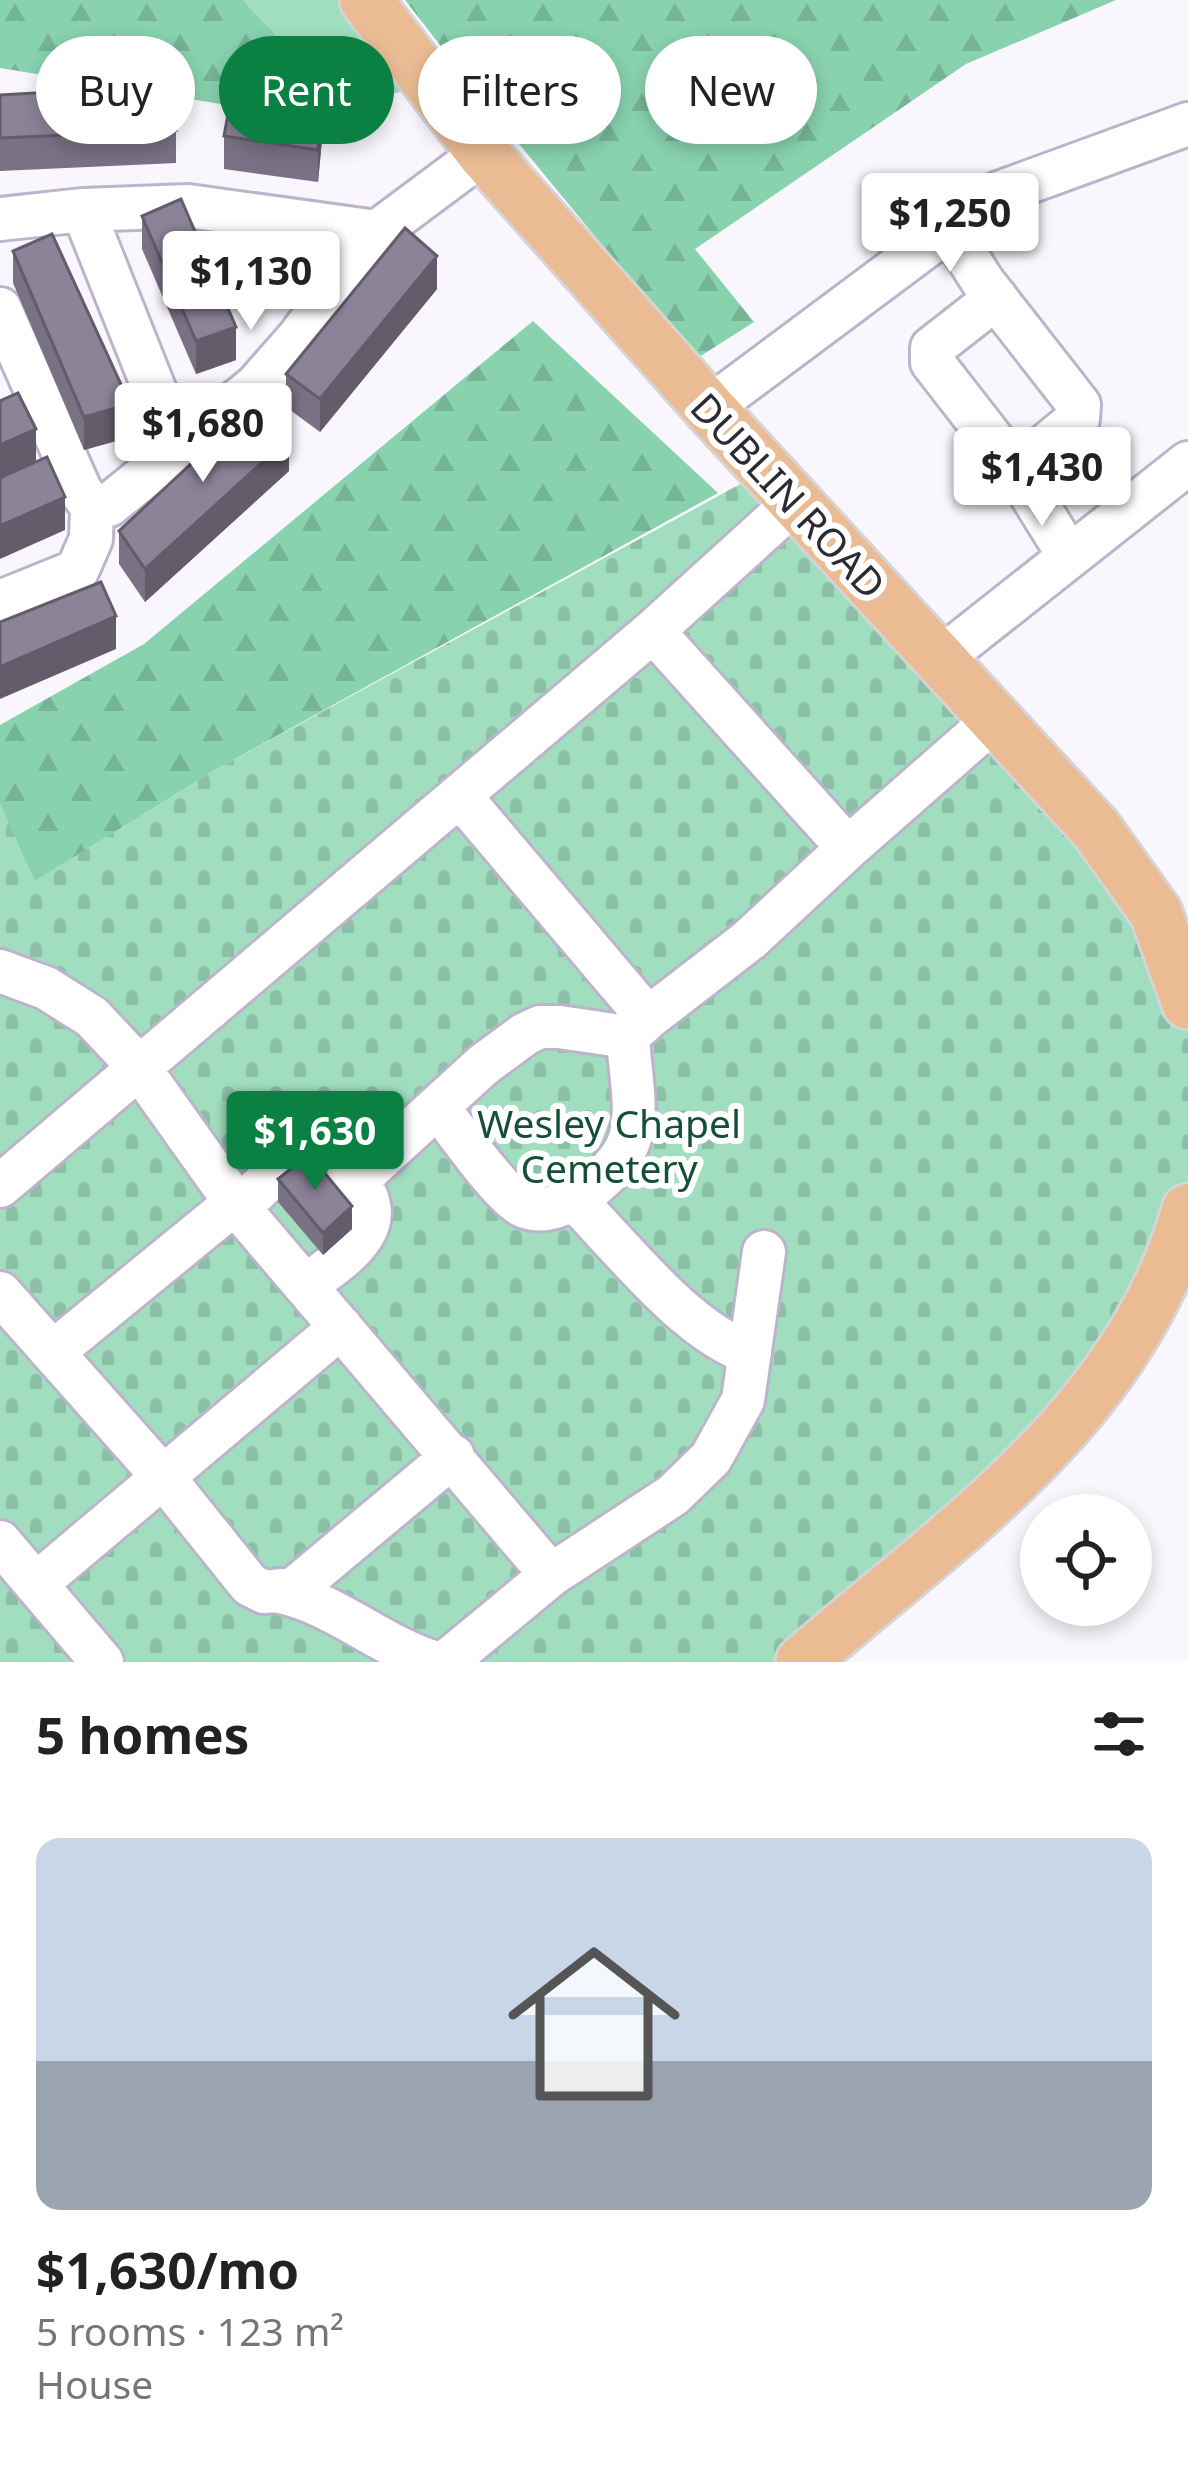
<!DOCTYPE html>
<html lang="en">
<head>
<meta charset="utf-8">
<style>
	body { margin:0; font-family:"Noto Sans",sans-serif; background:#f2f2f2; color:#222; height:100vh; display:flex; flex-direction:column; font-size:45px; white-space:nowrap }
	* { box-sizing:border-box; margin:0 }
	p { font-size:39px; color:#767676 }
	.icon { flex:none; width:66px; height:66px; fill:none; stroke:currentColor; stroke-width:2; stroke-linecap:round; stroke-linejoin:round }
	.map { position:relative; height:1662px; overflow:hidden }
	.details { display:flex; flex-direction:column; background:#fff; flex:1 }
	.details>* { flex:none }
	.top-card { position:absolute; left:36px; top:36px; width:1116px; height:108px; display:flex; gap:24px }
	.buttons { position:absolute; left:1020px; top:1494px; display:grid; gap:24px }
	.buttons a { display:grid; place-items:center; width:132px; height:132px; border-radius:50%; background:#fff; box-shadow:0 6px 18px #0003; font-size:60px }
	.price { position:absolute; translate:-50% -102px; padding:0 27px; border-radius:12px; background:#fff; color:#222; font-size:39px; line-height:78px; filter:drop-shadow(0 3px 6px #0008) }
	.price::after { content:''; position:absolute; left:50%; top:72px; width:36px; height:27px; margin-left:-18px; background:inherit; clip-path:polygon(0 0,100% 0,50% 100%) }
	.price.active { background:#0b8043; color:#fff }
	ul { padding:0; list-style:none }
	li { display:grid; align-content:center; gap:24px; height:636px; padding:0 36px }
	li span { display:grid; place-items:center; height:372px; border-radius:24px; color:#555 }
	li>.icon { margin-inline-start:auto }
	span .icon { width:216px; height:216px; fill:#fffc; stroke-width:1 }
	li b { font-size:51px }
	h2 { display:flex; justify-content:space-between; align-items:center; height:144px; padding:0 36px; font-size:51px }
	.chip { padding:0 42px; border-radius:54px; background:#fff; box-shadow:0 6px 18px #0003; font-size:42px; line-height:108px }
	.chip.active { background:#0b8043; color:#fff }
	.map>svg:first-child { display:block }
	.green { fill:#a1dec0 }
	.forest { fill:url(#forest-firs) }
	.cemetery { fill:url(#cemetery-stones) }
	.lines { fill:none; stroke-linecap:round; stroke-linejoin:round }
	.minor-casing { stroke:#bcb4cc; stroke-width:48 }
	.major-casing { stroke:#d5d4d6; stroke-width:57 }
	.minor { stroke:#fff; stroke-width:42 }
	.major { stroke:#ebbc94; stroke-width:51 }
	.wall { fill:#797184 }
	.shaded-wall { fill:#635c6b }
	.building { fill:#8d8399; stroke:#635c6b; stroke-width:3 }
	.labels { text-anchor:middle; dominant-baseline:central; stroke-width:12; stroke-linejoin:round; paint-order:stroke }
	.street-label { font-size:39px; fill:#2d2a34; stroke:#fff }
	.park-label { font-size:39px; fill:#144f37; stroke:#fff }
</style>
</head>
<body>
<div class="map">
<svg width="1188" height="1662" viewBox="0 0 1188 1662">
	<defs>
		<pattern id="forest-firs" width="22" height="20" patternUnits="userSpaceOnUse" patternTransform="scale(3)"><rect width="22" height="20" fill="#88d2ae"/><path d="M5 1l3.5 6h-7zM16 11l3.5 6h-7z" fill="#76b496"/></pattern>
		<pattern id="cemetery-stones" width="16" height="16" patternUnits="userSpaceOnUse" patternTransform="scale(3)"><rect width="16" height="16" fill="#a1dec0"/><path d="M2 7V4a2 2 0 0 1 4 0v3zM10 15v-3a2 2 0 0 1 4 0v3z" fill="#8bbfa6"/></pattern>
	</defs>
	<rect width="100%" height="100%" fill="#f9f7fd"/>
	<path class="green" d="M243 0H342L409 89 345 108Z"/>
	<path class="forest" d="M0 0H243L345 108 306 118 0 68Z
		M405 0H1116L966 64 695 249 754 322 696 359 482 99Z
		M533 321 718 493 215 770 34 882 0 804V725L144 644Z"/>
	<path class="cemetery" d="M766 470 1096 829 1188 1003V1210L1152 1308 802 1662H0V804L35 881 215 770Z"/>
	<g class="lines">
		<g class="minor-casing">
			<path id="minor" d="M83 210 178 449
				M0 219 83 210 188 206 377 232
				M949 228 983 282 1079 405 1078 419 1016 470 1069 556
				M996 298 932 348V362L1016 470
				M0 309 80 490 92 507 109 505 256 386 299 337 377 232 483 153
				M709 408 996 194 1188 124
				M0 602 77 571 91 539 92 507
				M940 659 1188 463
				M460 796 648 1018 629 1035
				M848 848 995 719
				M0 971 46 988 92 1017 138 1066 239 1208 551 1575 446 1662
				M648 1018 749 940 848 848 653 631
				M355 1182 483 1065 525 1034 540 1027H559L628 1037C629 1067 639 1109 630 1138 621 1172 559 1223 523 1206 500 1194 458 1132 439 1109
				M0 1186 653 631 795 502
				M575 1200C623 1249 687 1332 750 1353
				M239 1208C255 1193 277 1167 299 1161 339 1151 388 1196 363 1235 350 1256 324 1271 306 1286
				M0 1293 164 1478 250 1585 264 1592 294 1589 453 1456
				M53 1352 235 1203
				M0 1542 102 1662
				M551 1575 673 1495 711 1458 743 1400 764 1252
				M36 1584 341 1327
				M280 1592C336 1604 379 1645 433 1662"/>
		</g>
		<g class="major-casing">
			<path id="major" d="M366 0 483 153 709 408 1096 829 1156 913 1188 1003
				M802 1662C954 1530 1131 1414 1188 1210"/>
		</g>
		<use href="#minor" class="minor"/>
		<use href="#major" class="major"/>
	</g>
	<path class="wall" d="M0 95 176 130V163L0 171Z
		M224 136 322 139 318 182 224 169Z
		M142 216 236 360 196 374 142 249Z
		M13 251 130 437 84 450 13 283Z
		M437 289 320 432 286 407V374Z
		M289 471 145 602 119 564V531Z
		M278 1179 352 1229 323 1255 278 1202Z"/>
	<path class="shaded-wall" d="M322 107V139L318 182V150Z
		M437 256V289L320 432V399Z
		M236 327V360L196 374V341Z
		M130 404V437L84 450V417Z
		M36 429V462L0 478V445Z
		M289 438V471L145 602V569Z
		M65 497V530L0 559V526Z
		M116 616V649L0 699V667Z
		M352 1206V1229L323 1255V1233Z"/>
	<path class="building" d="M172 85 176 130 0 138V95Z
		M232 93 322 107 318 150 224 136Z
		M181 199 236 327 196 341 142 216Z
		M405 228 437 256 320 399 286 374Z
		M52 234 130 404 84 417 13 251Z
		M18 393 36 429 0 445V401Z
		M255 404 289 438 145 569 119 531Z
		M47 457 65 497 0 526V478Z
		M101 582 116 616 0 667V622Z
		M309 1154 352 1206 323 1233 278 1179Z"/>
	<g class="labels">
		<g class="street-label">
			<text transform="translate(789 495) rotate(47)">DUBLIN ROAD</text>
		</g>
		<g class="park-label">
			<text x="609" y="1122">Wesley Chapel<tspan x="609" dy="45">Cemetery</tspan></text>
		</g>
	</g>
</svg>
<div class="buttons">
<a><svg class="icon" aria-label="locate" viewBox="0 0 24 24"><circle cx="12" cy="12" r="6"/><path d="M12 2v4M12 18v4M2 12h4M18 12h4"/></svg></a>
</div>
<b class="price" style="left:950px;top:275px">$1,250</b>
<b class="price" style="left:251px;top:333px">$1,130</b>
<b class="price" style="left:203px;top:485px">$1,680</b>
<b class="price" style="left:1042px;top:529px">$1,430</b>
<b class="price active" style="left:315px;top:1193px">$1,630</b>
<div class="top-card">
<a class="chip">Buy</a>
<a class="chip active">Rent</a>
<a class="chip">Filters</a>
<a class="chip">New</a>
</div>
</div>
<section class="details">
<h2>5 homes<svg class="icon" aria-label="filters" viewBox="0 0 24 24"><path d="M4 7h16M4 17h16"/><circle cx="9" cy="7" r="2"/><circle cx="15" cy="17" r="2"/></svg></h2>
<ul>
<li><span style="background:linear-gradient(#c9d6e8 60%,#9aa5b1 0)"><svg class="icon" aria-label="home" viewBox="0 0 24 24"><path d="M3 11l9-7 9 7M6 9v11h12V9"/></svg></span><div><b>$1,630/mo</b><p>5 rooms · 123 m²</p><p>House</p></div></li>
</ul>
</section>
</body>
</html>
